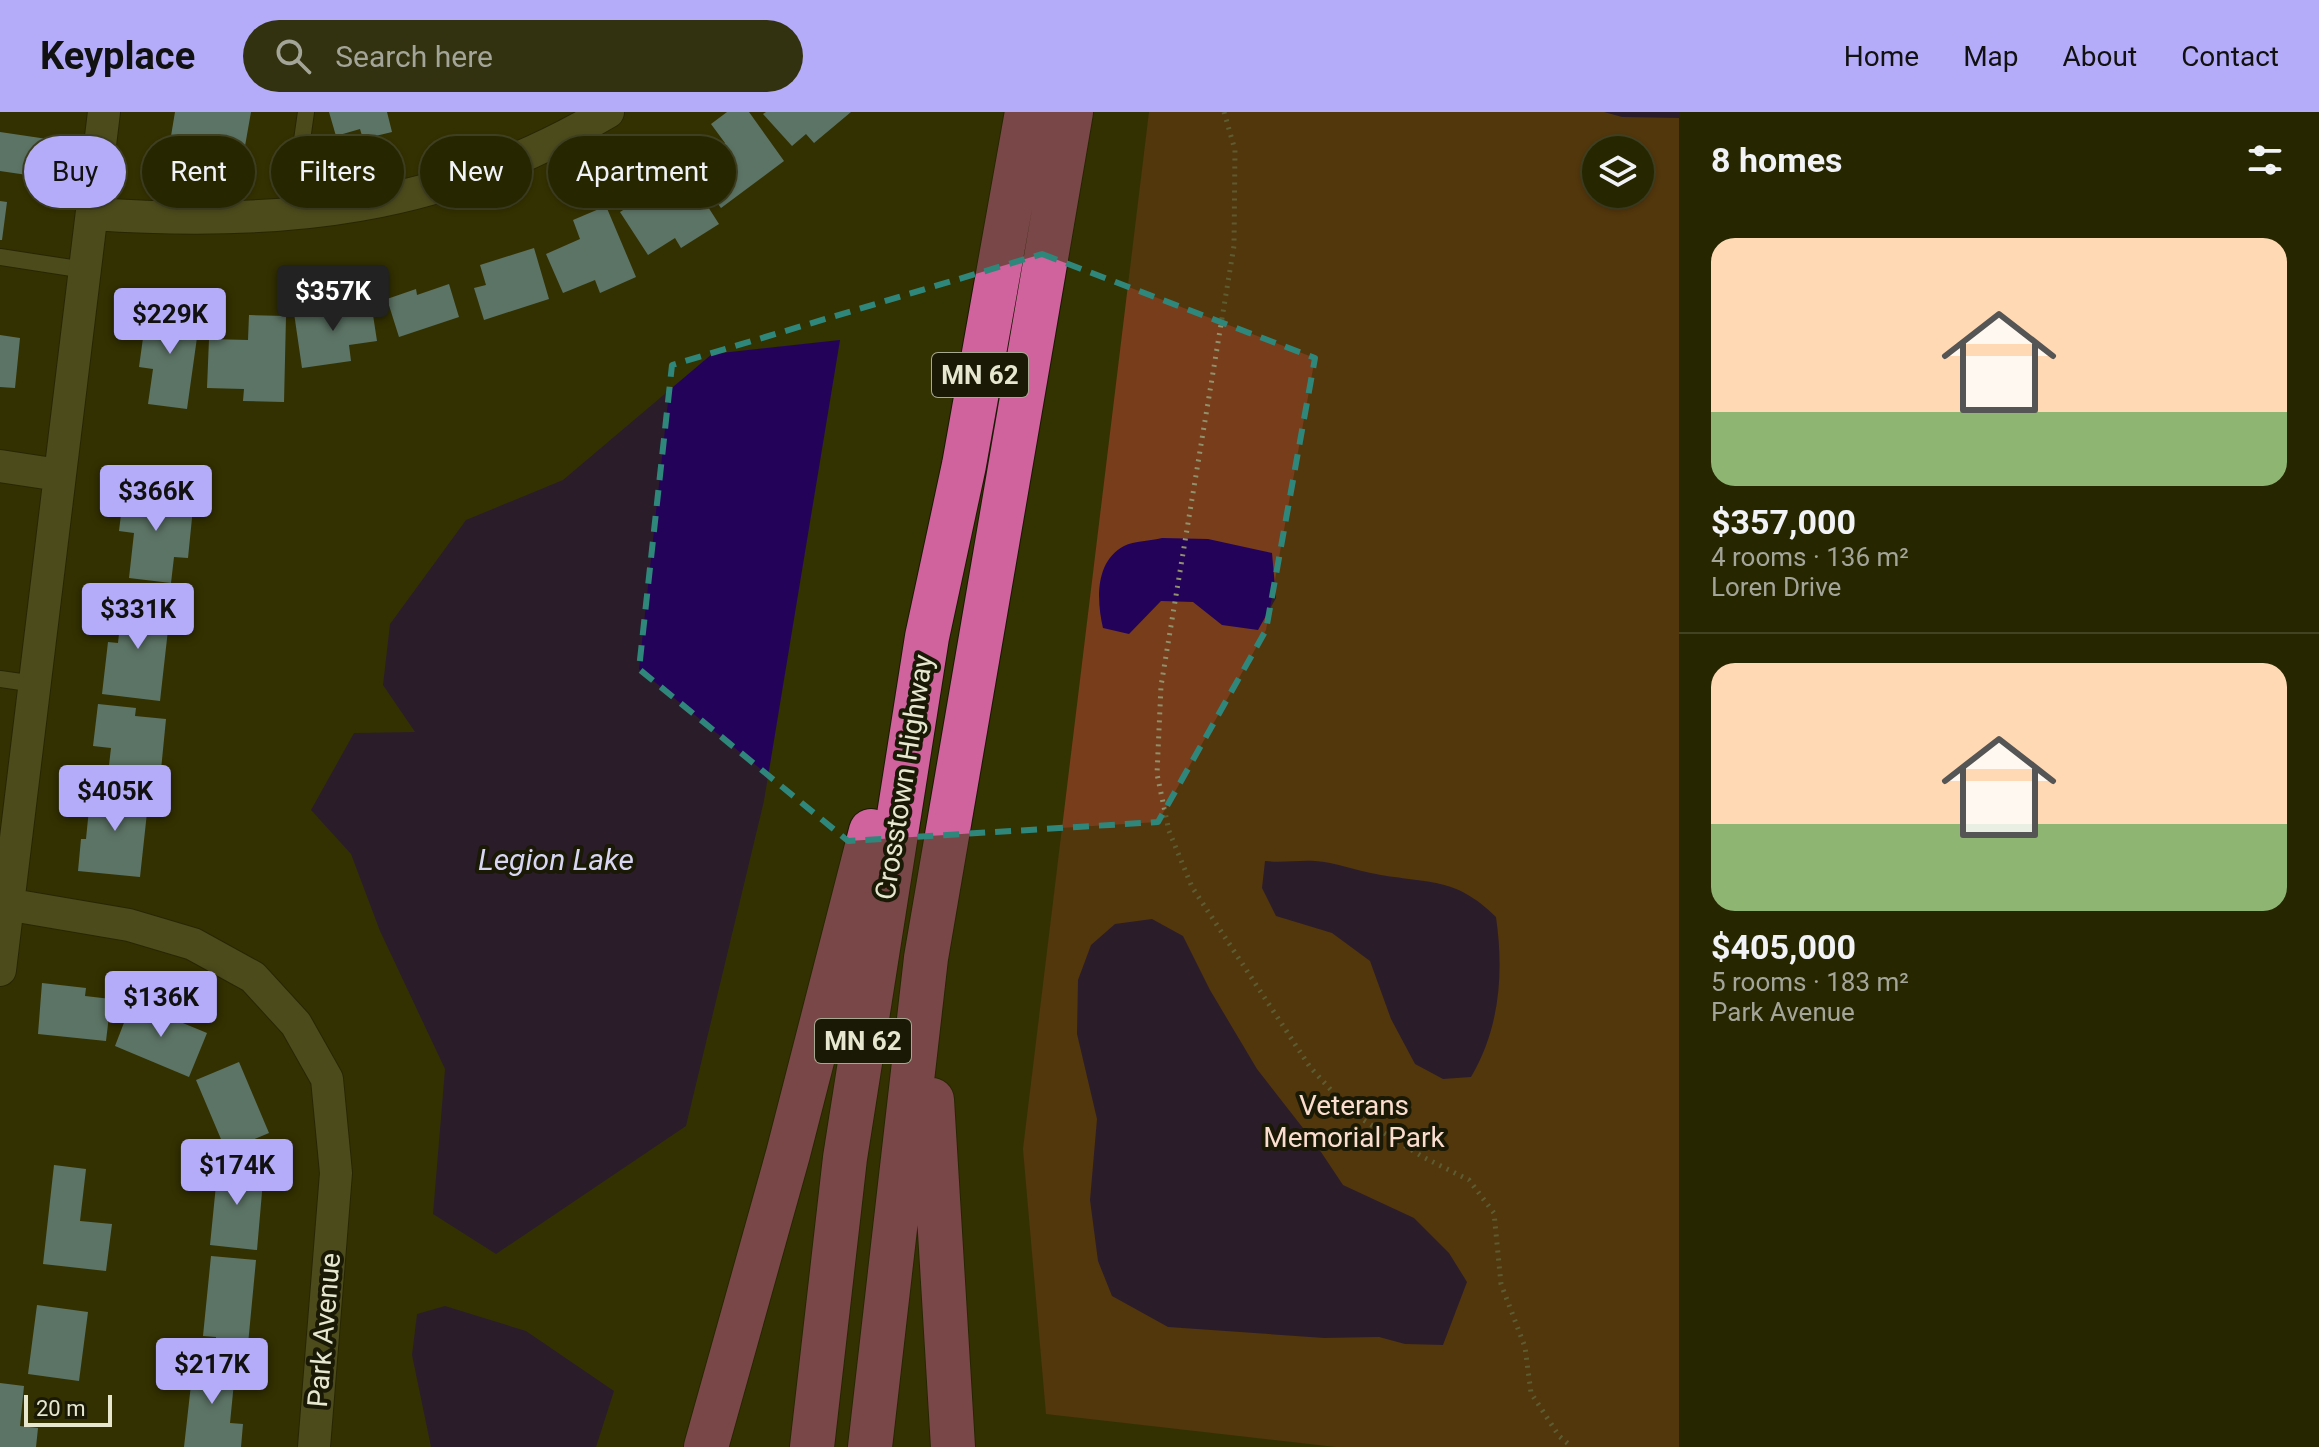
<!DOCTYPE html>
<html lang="en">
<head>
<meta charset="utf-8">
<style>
	body { margin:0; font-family:Roboto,sans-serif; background:#323210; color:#f1f3f6; height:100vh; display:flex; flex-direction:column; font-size:30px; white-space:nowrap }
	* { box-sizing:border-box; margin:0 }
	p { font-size:26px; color:#a4a599 }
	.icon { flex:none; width:44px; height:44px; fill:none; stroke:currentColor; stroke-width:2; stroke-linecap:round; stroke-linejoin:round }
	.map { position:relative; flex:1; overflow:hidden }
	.panel { display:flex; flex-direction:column; background:#262601; width:640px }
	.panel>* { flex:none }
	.banner { position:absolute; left:24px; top:24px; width:760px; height:72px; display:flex; gap:16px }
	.tools { position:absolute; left:1582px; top:24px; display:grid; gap:16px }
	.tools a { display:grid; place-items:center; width:72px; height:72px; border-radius:50%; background:#262601; box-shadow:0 2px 6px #0004,0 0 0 2px #424323; font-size:40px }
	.scale { position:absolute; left:24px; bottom:20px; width:88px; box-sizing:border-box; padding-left:8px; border:4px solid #e6e7ce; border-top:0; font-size:22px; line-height:28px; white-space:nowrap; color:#e6e7ce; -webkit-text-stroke:6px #191906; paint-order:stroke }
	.price { position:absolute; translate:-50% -68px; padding:0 18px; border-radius:8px; background:#b4acf9; color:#111; font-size:26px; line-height:52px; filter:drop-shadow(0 2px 4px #0008) }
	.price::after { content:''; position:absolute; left:50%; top:48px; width:24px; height:18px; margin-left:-12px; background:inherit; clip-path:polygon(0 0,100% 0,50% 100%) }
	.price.on { background:#222; color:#fff }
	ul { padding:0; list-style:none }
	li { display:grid; align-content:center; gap:16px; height:424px; padding:0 32px }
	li+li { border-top:2px solid #424323 }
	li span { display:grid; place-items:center; height:248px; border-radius:24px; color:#555 }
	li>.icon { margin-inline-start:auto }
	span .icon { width:144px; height:144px; fill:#fffc; stroke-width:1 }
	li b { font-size:34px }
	h2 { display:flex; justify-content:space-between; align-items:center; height:96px; padding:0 32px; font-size:34px }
	.chip { padding:0 28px; border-radius:36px; background:#262601; box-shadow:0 2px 6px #0004,0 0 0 2px #424323; font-size:28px; line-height:72px }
	.chip.on { background:#b4acf9; color:#111 }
	header { display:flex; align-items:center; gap:48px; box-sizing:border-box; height:112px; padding:0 40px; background:#b4acf9; color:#111 }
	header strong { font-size:38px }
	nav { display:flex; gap:44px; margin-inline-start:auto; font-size:28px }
	.search { width:560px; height:72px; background:#323210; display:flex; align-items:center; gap:20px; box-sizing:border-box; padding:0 28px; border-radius:44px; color:#a4a599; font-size:30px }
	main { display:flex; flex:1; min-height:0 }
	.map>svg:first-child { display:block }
	.green { fill:#783d1a; fill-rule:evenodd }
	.water { fill:#23035a }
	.building { fill:#8fc5de }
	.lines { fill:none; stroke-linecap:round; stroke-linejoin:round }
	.service-casing { stroke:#1a1903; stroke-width:18 }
	.minor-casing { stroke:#1a1903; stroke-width:34 }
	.motorway-casing { stroke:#1a1903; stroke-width:46 }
	.path { stroke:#91916c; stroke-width:5; stroke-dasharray:2 6; stroke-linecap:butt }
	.service { stroke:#6a6a3c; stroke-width:16 }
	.minor { stroke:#6a6a3c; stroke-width:32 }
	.motorway { stroke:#d0629d; stroke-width:44 }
	.marked { fill:none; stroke:#2f877c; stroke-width:6; stroke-dasharray:16 10; stroke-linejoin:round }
	.labels { text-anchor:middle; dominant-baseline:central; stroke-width:8; stroke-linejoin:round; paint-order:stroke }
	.shield { fill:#191906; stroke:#a8a992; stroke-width:2 }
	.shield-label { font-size:26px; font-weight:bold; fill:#e6e7ce }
	.street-label { font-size:28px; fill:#e6e7ce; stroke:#191906 }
	.park-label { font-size:28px; fill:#fbddce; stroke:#191906 }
	.water-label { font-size:30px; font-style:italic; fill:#d8d6f3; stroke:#191906 }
</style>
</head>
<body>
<header>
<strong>Keyplace</strong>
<div class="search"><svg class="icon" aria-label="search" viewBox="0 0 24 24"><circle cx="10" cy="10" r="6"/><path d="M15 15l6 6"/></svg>Search here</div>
<nav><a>Home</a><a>Map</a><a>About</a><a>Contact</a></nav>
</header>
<main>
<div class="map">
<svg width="1679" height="1335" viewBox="0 0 1679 1335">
	<rect width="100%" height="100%" fill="#333201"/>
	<path class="green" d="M1149 0H1679V1335H1336L1046 1302 1023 1037ZM1596 38H1640V82H1596Z"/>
	<path class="water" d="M1604 0H1679V6L1622 5Z
		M840 228 764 689 686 1014 496 1142 433 1102 445 957 380 819 351 742 311 698 354 621 415 620 383 573 390 512 466 408 563 368 712 242Z
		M1162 426 1208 427 1272 441 1276 486 1258 518 1222 513 1193 490 1161 489 1129 522 1103 516C1097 490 1094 450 1124 434 1134 429 1151 429 1162 426Z
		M1265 749C1282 751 1298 748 1315 749 1335 750 1356 759 1376 762 1428 772 1455 764 1496 805 1504 860 1500 916 1471 965L1443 967 1415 952 1391 907 1370 849 1332 821 1276 804 1262 776Z
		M1152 807 1183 824 1210 878 1257 957 1317 1034 1343 1073 1414 1106 1449 1141 1467 1170 1443 1233 1405 1232 1379 1225 1324 1226 1168 1215 1112 1184 1098 1149 1090 1088 1097 1007 1077 922 1078 868 1091 833 1115 812Z
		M445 1194 526 1219 614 1279 596 1335H431L412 1243 417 1202Z"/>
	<path class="building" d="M175 0H251L245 34 220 30 218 44 169 36Z
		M329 0H387L392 20 363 27 360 17 336 24Z
		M727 0H749L784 49 721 96 691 56 725 31 711 12Z
		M766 0H851L814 31 806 22 792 34 763 2Z
		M0 20 54 28 48 66 0 59Z
		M676 45 719 112 681 136 675 126 648 143 620 100 660 75 651 61Z
		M0 89 7 90 2 128H0Z
		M606 94 636 165 600 181 595 168 563 181 546 142 580 127 573 108Z
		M534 136 549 187 484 208 474 176 486 173 480 153Z
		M449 172 459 205 399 225 387 187 416 177 417 183Z
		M371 190 377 229 349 233 351 249 302 256 294 201Z
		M147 197 200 204 187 297 148 292 153 257 139 255Z
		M249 203 286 204 284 290 243 289 244 277 207 276 209 227 248 228Z
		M0 223 20 226 15 276 0 275Z
		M124 378 194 386 188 446 174 445 171 471 129 466 134 421 119 419Z
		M123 485 171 491 160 589 102 582 108 530 118 531Z
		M98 592 136 596 135 604 166 607 160 668 137 665V674L107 671 111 636 93 634Z
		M91 677 149 682 140 765 78 759 81 727H86Z
		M42 871 86 876 85 884 111 887 106 929 38 922Z
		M132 890 207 921 189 965 115 934Z
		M239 950 269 1021 226 1039 196 968Z
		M54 1053 86 1057 80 1109 112 1112 106 1159 43 1152Z
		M218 1053 264 1057 257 1138 210 1133Z
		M211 1144 256 1148 247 1243 215 1239 216 1225 203 1224Z
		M37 1193 88 1200 79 1269 28 1262Z
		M194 1246 236 1250 230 1311 243 1312 241 1335H184Z
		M0 1271 24 1274 20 1314 38 1316 36 1335H0Z"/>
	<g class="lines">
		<g class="service-casing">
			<path id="service" d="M291 105 306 0
				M0 145 85 158
				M0 567 35 572"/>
		</g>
		<g class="minor-casing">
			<path id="minor" d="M93 102C281 115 443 99 608 0
				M0 354 59 363
				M0 791 129 813 193 832 253 865 296 912 327 967 336 1061 314 1335
				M0 858 104 0"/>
		</g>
		<g class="motorway-casing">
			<path id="motorway" d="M932 988 953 1335
				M706 1335 788 1042 871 719
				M812 1335 845 1046 927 525 964 353 1027 0
				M870 1335 926 846 1071 0"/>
		</g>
		<path class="path" d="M1224 0 1235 38 1234 134 1161 574 1157 662 1169 719 1192 775 1310 955 1352 1001 1423 1045 1469 1068 1494 1101 1501 1172 1525 1235 1531 1281 1559 1324 1572 1335"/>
		<use href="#service" class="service"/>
		<use href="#minor" class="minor"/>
		<use href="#motorway" class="motorway"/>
	</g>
	<path d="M0 0H1679V1335H0ZM1042 142 1315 246 1266 518 1158 710 848 729 639 557 672 253Z" fill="#333201" fill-opacity=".55" fill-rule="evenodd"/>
	<path class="marked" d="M1042 142 1315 246 1266 518 1158 710 848 729 639 557 672 253Z"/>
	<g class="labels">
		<g class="shield">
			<rect x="932" y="241" width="96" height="44" rx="6"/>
			<rect x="815" y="907" width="96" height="44" rx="6"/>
		</g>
		<g class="shield-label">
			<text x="980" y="263">MN 62</text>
			<text x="863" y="929">MN 62</text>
		</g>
		<g class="street-label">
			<text transform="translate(904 665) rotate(-81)">Crosstown Highway</text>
			<text transform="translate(324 1218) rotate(-85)">Park Avenue</text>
		</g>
		<g class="park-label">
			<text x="1354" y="993">Veterans<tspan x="1354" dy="32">Memorial Park</tspan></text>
		</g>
		<g class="water-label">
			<text x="556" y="747">Legion Lake</text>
		</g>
	</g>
</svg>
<div class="tools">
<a><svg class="icon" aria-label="layers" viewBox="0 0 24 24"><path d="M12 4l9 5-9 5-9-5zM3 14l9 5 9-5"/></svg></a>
</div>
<div class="scale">20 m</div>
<b class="price on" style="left:333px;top:221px">$357K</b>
<b class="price" style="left:170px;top:244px">$229K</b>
<b class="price" style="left:156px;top:421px">$366K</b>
<b class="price" style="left:138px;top:539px">$331K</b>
<b class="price" style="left:115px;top:721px">$405K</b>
<b class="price" style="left:161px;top:927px">$136K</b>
<b class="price" style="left:237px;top:1095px">$174K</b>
<b class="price" style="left:212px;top:1294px">$217K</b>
<div class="banner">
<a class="chip on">Buy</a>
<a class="chip">Rent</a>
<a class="chip">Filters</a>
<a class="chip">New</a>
<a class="chip">Apartment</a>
</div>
</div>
<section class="panel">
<h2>8 homes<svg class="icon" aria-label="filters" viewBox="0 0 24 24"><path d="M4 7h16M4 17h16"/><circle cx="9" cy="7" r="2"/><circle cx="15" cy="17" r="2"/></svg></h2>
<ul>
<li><span style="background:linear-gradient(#ffd9b3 70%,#8fb573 0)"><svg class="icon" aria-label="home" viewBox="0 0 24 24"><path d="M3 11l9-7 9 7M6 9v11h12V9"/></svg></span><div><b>$357,000</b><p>4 rooms · 136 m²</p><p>Loren Drive</p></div></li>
<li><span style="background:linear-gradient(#ffd9b3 65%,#8fb573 0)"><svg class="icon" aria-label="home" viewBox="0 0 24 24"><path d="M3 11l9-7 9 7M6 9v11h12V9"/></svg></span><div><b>$405,000</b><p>5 rooms · 183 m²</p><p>Park Avenue</p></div></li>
</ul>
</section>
</main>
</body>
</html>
